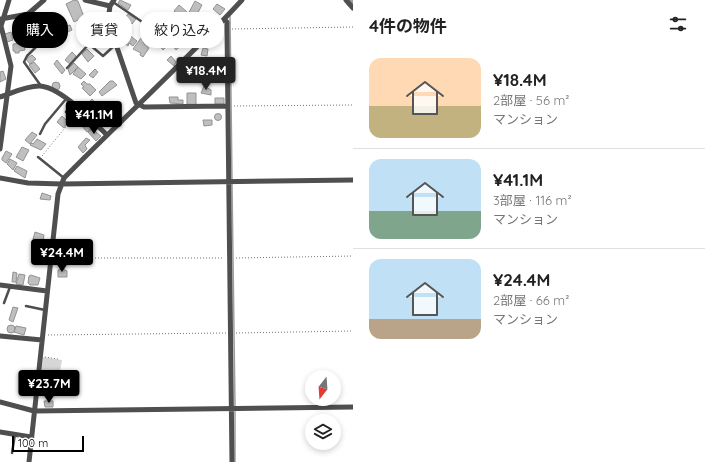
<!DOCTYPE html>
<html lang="ja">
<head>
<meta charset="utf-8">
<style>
	body { margin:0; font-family:Quicksand,"Noto Sans JP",sans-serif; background:#f2f2f2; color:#222; height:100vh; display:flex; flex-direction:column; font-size:15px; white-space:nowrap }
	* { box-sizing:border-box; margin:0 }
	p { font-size:13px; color:#767676 }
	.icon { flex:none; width:22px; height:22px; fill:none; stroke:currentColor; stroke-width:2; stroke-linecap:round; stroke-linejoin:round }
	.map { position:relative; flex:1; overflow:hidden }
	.details { display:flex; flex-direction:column; background:#fff; width:352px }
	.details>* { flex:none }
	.top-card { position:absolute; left:12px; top:12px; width:281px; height:36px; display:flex; gap:8px }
	.needle { width:26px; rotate:197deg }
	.fabs { position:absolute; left:305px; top:370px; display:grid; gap:8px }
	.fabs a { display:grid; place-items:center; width:36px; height:36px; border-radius:50%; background:#fff; box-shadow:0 2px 6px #0003; font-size:20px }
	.scale { position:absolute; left:12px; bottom:10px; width:72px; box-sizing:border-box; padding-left:4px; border:2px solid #000; border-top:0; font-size:11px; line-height:14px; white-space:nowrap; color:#000; -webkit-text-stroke:3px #fff; paint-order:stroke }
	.price { position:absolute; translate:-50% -34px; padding:0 9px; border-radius:4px; background:#000; color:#fff; font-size:13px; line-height:26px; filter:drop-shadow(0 1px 2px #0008) }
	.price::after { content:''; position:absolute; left:50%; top:24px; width:12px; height:9px; margin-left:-6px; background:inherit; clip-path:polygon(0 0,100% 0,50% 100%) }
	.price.selected { background:#222; color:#fff }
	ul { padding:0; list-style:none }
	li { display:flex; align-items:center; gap:12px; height:100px; padding:0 16px }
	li+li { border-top:1px solid #e0e0e0 }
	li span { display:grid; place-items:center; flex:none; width:112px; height:80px; border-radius:12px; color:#555 }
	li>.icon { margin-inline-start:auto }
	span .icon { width:48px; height:48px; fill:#fffc; stroke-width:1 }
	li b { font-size:17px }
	h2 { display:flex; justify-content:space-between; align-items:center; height:48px; padding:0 16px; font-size:17px }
	.tag { padding:0 14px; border-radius:16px; background:#fff; box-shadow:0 2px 6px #0003; font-size:14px; line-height:36px }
	.tag.selected { background:#000; color:#fff }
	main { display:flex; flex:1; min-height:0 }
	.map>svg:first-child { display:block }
	.green { fill:#d6d6d6 }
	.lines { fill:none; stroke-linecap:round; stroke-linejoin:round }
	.stream { stroke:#9d9d9d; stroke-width:1.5 }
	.river { stroke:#9d9d9d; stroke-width:9 }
	.building { fill:#bfbfbf; stroke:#939393 }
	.path { stroke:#717171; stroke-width:1; stroke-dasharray:1 2; stroke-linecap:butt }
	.lane { stroke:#4f4f4f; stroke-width:2.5 }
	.street { stroke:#4f4f4f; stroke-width:5 }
</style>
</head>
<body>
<main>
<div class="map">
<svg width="353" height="462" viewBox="0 0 353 462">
	<rect width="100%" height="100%" fill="#fff"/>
	<path class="green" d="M43 357 62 360 60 371H58L56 381 41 377Z"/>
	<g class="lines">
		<path class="stream" d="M230 14 232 180
			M232 184 235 406
			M235 410V462"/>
		<path class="river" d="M353 0V1"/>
	</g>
	<path class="building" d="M74 0 78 1 84 17 74 22 66 4Z
		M120 0 131 5 128 10 118 3Z
		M195 1 202 5 193 22 186 18Z
		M217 4 225 9 220 15 213 9Z
		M179 5 187 12 182 18 174 11Z
		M92 13 101 20 96 26 87 19Z
		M128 14 136 19 132 24 125 18Z
		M173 14 177 18 171 25 167 21Z
		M118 20 122 21 119 30 114 28Z
		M65 21 67 26 70 25 72 30 56 37 53 26Z
		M198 22 205 29 203 32H201L195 26Z
		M124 31 137 41 133 46 129 43 128 46 123 42 125 40 118 37Z
		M156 31 168 45 163 50 152 37Z
		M11 32 13 40 7 42 5 34Z
		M189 34 195 40 188 46 182 40Z
		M141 38 144 40V44L149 48 143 57 140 55 141 53 133 49Z
		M180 40 183 44 176 50 173 46 174 44Z
		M24 43 25 50 19 51V53H15V51H13V44Z
		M203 48 208 49 207 56 201 55Z
		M87 49 94 56 88 62 82 54Z
		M72 52 76 56 70 64 65 60Z
		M32 55 36 59 30 64 26 59Z
		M171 56 176 62 174 66 167 60Z
		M57 60 65 70 62 74 54 64Z
		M34 62 40 69 35 73 29 65Z
		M211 62 212 68 203 69V63Z
		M74 63 78 67 70 75 68 69Z
		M212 63 222 64 223 67 213 68Z
		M78 67 86 74 81 79 73 74Z
		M95 69 98 72 93 78 89 75Z
		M3 71 6 79 0 82V72Z
		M84 81 87 84H90L96 90 90 96 82 88 84 87 81 84Z
		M110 81H113L117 85 102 96 99 92Z
		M52 86a4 4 0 1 1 8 0a4 4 0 1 1-8 0Z
		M204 86 211 90V95L201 93Z
		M187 93H196V105L187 104Z
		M169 97H178V100H183V104L170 103Z
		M215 98H224V104H215Z
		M92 99 100 107 94 112 87 105Z
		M100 108 104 112 98 118 94 114Z
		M214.5 117a3.5 3.5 0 1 1 7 0a3.5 3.5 0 1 1-7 0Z
		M62 116 68 122 64 128 57 122Z
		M203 120H212V125L204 126Z
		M85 122 91 129 87 132 82 126Z
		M92 129 101 136 96 141 88 132Z
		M32 132 37 135 30 144 25 140Z
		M86 138 90 140 85 145 87 149 83 153 78 147Z
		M37 139 46 144 41 150 30 145 32 143 33 144Z
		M22 147 29 150 23 161 16 157Z
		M6 151 12 154 6 163 2 160V158Z
		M10 159 17 163 13 170 7 164Z
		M17 166 27 171 25 178 14 171Z
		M42 193 51 196 50 200 40 199Z
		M35 232 44 235 43 241 33 239Z
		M63 269 67 271V277H58V270Z
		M13 272 17 273 16 282H12Z
		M19 274 25 275 23 285 16 284Z
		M31 275 40 278 38 285H30L28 283 29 276Z
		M13 307 18 308 13 322 9 320Z
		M7 329a4 4 0 1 1 8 0a4 4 0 1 1-8 0Z
		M16 326 26 328 24 335 14 332Z
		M44 401H53V407H45Z"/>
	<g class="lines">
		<path class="path" d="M232 29 353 27
			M234 106 353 105
			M42 156 64 129 80 116
			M56 258H224
			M236 258 353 256
			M236 333 353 331
			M48 335 226 333
			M45 357 58 359"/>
		<path class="lane" d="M113 2 154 30
			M29 14 39 44 27 56 24 62 41 86
			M67 68 89 44 103 56 115 45
			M66 112 74 104
			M40 134 45 124 66 99
			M38 157 64 178
			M4 303 10 287
			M26 306 45 310
			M12 453 15 434"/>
		<path class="street" d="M85 0 110 6
			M114 0 110 6 108 21 136 103 144 107 228 106
			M346 0 353 8
			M1 19 28 14 44 0
			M224 19 227 22V29L232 462
			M0 97C12 93 26 86 39 86 60 86 92 121 107 135
			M0 149 11 66 1 26 9 0
			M0 178 28 183 62 184 353 180
			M0 285 47 291
			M0 336 42 340
			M0 402 34 411 353 407
			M0 432 31 437
			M29 462 58 194 64 178C123 118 185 62 242 0"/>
	</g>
</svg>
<div class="fabs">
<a><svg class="needle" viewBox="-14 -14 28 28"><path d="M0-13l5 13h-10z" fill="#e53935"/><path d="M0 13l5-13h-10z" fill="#767676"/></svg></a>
<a><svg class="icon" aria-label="layers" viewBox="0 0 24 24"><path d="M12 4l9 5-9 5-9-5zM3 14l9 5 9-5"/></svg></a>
</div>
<div class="scale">100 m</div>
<b class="price selected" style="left:206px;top:91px">¥18.4M</b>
<b class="price" style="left:94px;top:135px">¥41.1M</b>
<b class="price" style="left:62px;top:273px">¥24.4M</b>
<b class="price" style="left:49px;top:404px">¥23.7M</b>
<div class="top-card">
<a class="tag selected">購入</a>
<a class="tag">賃貸</a>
<a class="tag">絞り込み</a>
</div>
</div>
<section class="details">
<h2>4件の物件<svg class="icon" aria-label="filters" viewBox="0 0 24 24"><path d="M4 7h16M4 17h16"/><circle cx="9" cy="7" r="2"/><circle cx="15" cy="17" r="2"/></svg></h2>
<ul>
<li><span style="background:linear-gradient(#ffd9b3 60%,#c2b280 0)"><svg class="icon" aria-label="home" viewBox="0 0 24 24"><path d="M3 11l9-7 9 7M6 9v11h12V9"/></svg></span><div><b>¥18.4M</b><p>2部屋 · 56 m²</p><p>マンション</p></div></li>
<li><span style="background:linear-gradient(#bfe0f5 65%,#7fa58c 0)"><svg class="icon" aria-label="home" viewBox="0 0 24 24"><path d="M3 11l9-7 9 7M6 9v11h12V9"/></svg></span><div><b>¥41.1M</b><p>3部屋 · 116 m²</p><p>マンション</p></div></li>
<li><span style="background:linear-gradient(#bfe0f5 75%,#b9a48a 0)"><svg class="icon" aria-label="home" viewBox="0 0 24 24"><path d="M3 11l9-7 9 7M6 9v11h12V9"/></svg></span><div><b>¥24.4M</b><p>2部屋 · 66 m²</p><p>マンション</p></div></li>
</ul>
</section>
</main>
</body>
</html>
